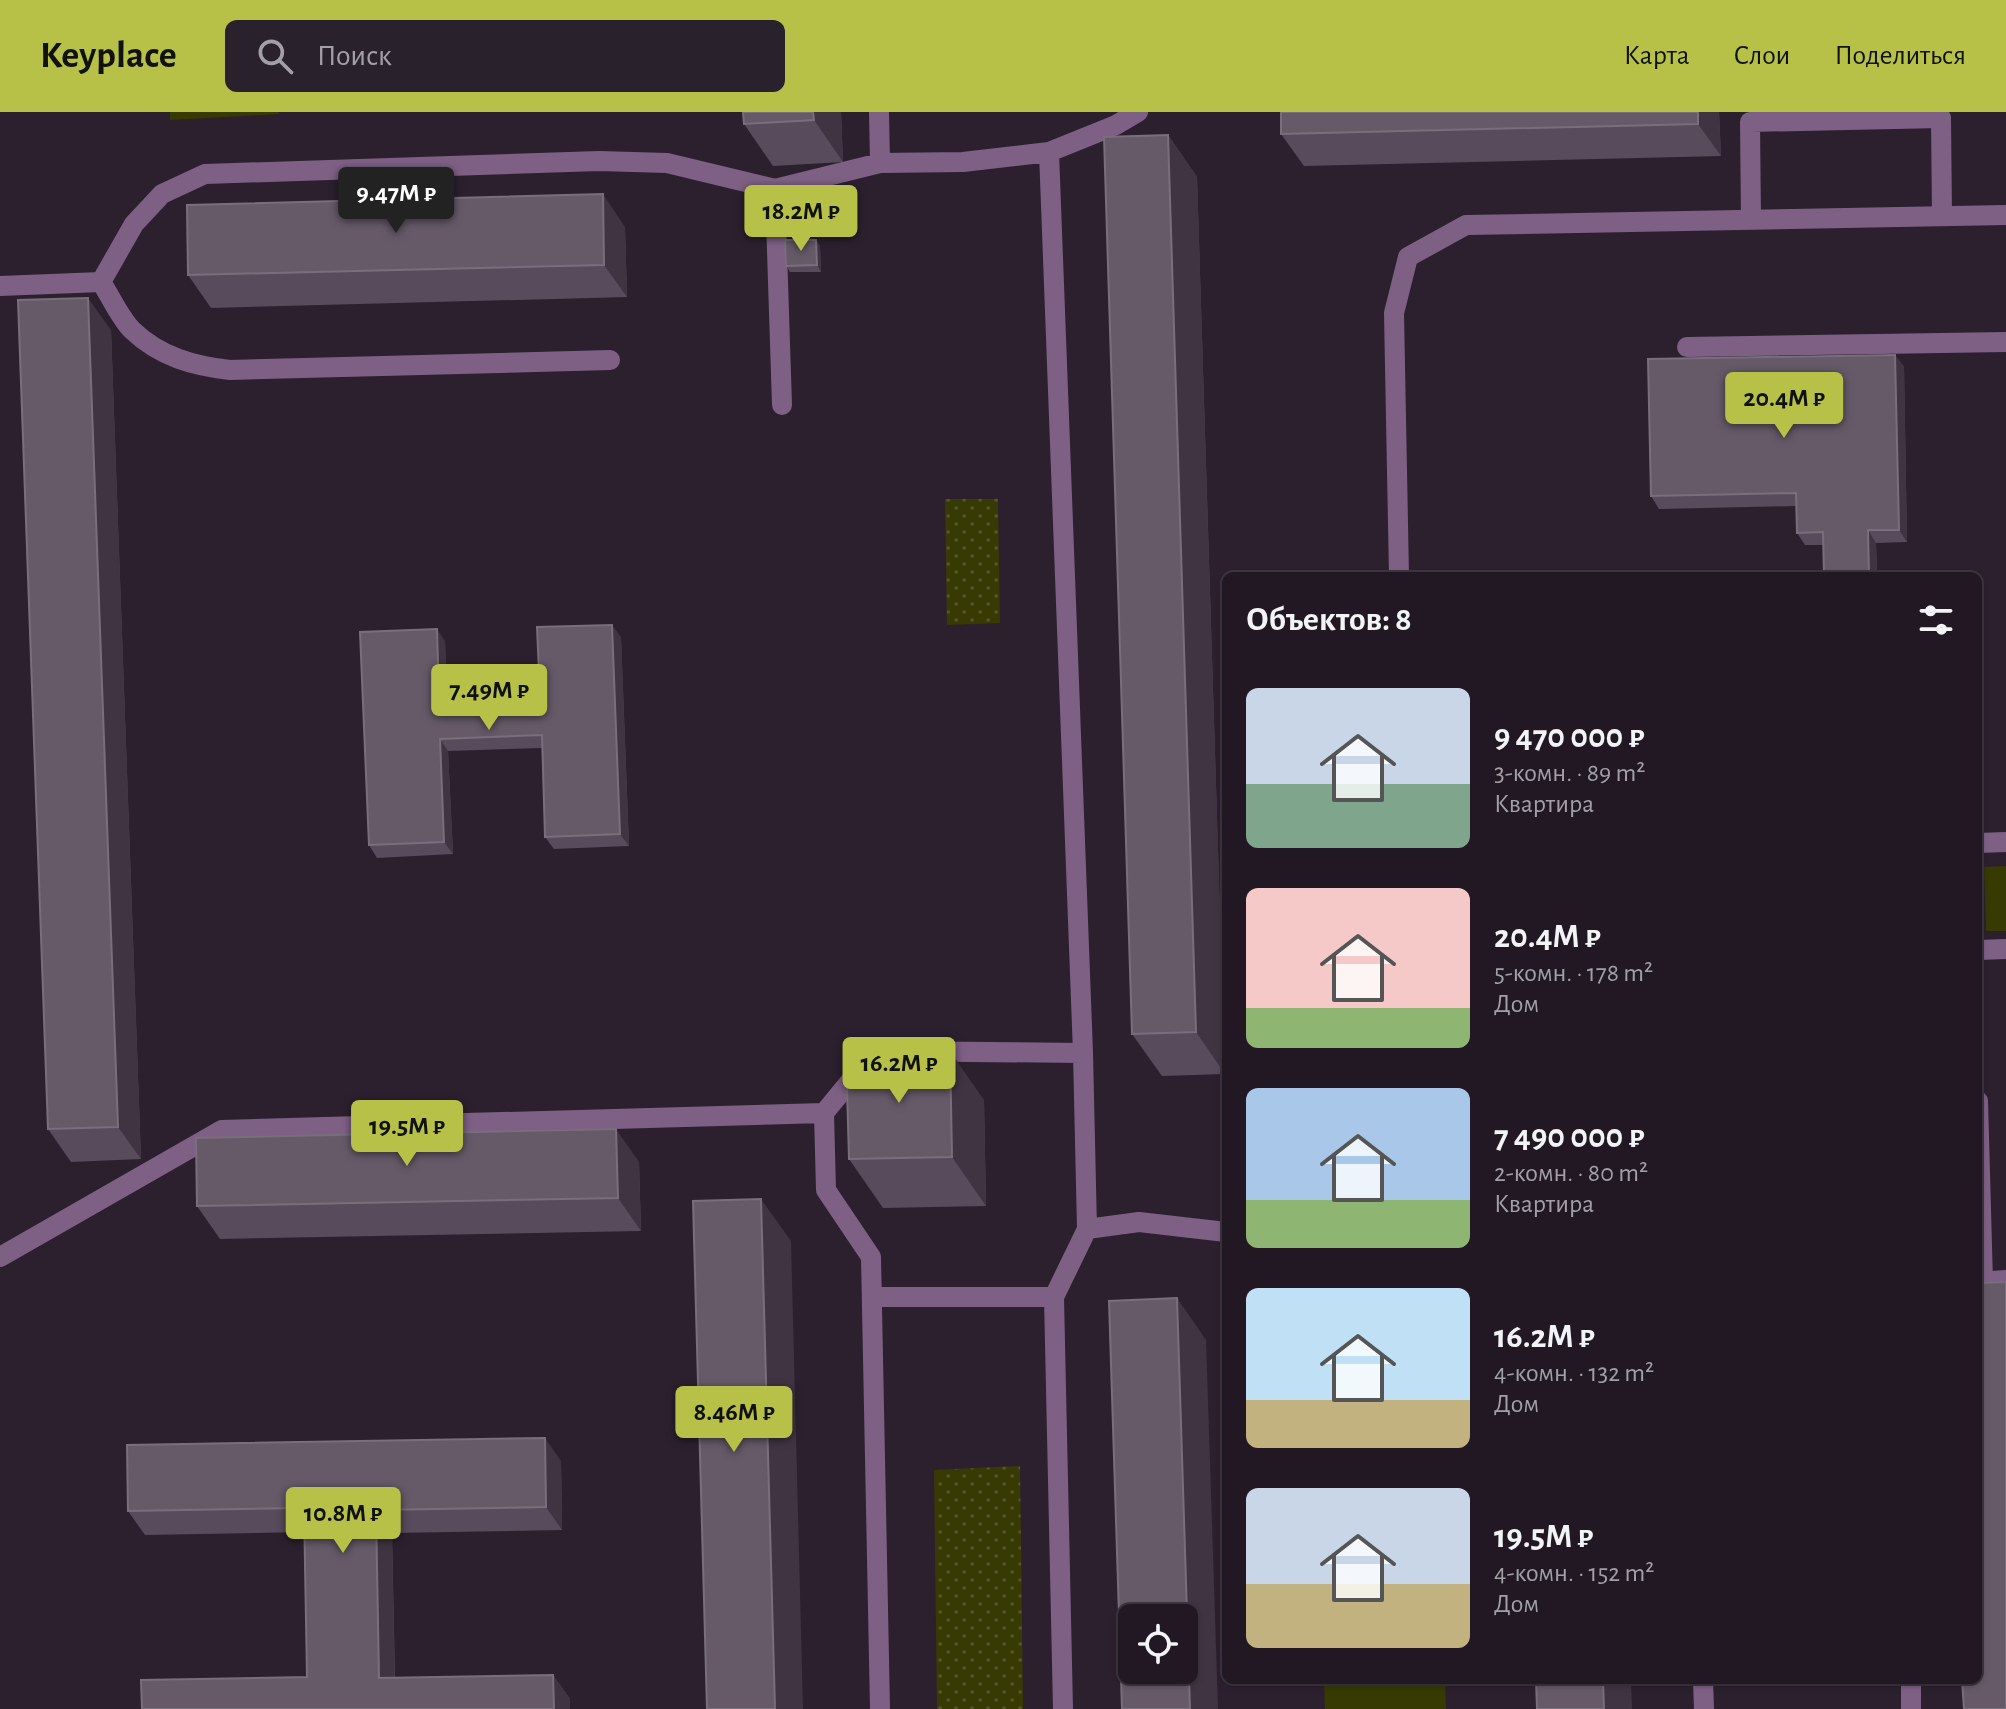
<!DOCTYPE html>
<html lang="ru">
<head>
<meta charset="utf-8">
<style>
	body { margin:0; font-family:"Alegreya Sans",sans-serif; background:#29212b; color:#f1f3f6; height:100vh; display:flex; flex-direction:column; font-size:30px; white-space:nowrap }
	* { box-sizing:border-box; margin:0 }
	p { font-size:26px; color:#a2a0a6 }
	.icon { flex:none; width:44px; height:44px; fill:none; stroke:currentColor; stroke-width:2; stroke-linecap:round; stroke-linejoin:round }
	.map { position:relative; flex:1; overflow:hidden }
	.sheet { position:absolute; left:1222px; top:460px; width:760px; height:1112px; display:flex; flex-direction:column; background:#211823; border-radius:12px; box-shadow:0 2px 6px #0004,0 0 0 2px #3e3741 }
	.sheet>* { flex:none }
	.controls { position:absolute; left:1118px; top:1492px; display:grid; gap:16px }
	.controls a { display:grid; place-items:center; width:80px; height:80px; border-radius:12px; background:#211823; box-shadow:0 2px 6px #0004,0 0 0 2px #3e3741; font-size:40px }
	.price { position:absolute; translate:-50% -68px; padding:0 18px; border-radius:8px; background:#b8c147; color:#111; font-size:26px; line-height:52px; filter:drop-shadow(0 2px 4px #0008) }
	.price::after { content:''; position:absolute; left:50%; top:48px; width:24px; height:18px; margin-left:-12px; background:inherit; clip-path:polygon(0 0,100% 0,50% 100%) }
	.price.current { background:#222; color:#fff }
	ul { padding:0; list-style:none }
	li { display:flex; align-items:center; gap:24px; height:200px; padding:0 24px }
	li span { display:grid; place-items:center; flex:none; width:224px; height:160px; border-radius:12px; color:#555 }
	li>.icon { margin-inline-start:auto }
	span .icon { width:96px; height:96px; fill:#fffc; stroke-width:1 }
	li b { font-size:34px }
	h2 { display:flex; justify-content:space-between; align-items:center; height:96px; padding:0 24px; font-size:34px }
	header { display:flex; align-items:center; gap:48px; box-sizing:border-box; height:112px; padding:0 40px; background:#b8c147; color:#111 }
	header strong { font-size:38px }
	nav { display:flex; gap:44px; margin-inline-start:auto; font-size:28px }
	.search { width:560px; height:72px; background:#29212b; display:flex; align-items:center; gap:20px; box-sizing:border-box; padding:0 28px; border-radius:12px; color:#a2a0a6; font-size:30px }
	.map>svg:first-child { display:block }
	.green { fill:#373a03 }
	.park { fill:url(#park-dots) }
	.lines { fill:none; stroke-linecap:round; stroke-linejoin:round }
	.minor { stroke:#7e6085; stroke-width:20 }
	.wall { fill:#584b5b }
	.shaded-wall { fill:#403443 }
	.building { fill:#665a69; stroke:#796e7c; stroke-width:2; fill-rule:evenodd }
</style>
</head>
<body>
<header>
<strong>Keyplace</strong>
<div class="search"><svg class="icon" aria-label="search" viewBox="0 0 24 24"><circle cx="10" cy="10" r="6"/><path d="M15 15l6 6"/></svg>Поиск</div>
<nav><a>Карта</a><a>Слои</a><a>Поделиться</a></nav>
</header>
<div class="map">
<svg width="2006" height="1597" viewBox="0 0 2006 1597">
	<defs>
		<pattern id="park-dots" width="8" height="8" patternUnits="userSpaceOnUse" patternTransform="scale(2)"><rect width="8" height="8" fill="#373a03"/><path d="M2 2h.1M6 6h.1" fill="none" stroke="#545627" stroke-width="1.8" stroke-linecap="round"/></pattern>
	</defs>
	<rect width="100%" height="100%" fill="#2c202f"/>
	<path class="green" d="M170 0H278L279 2 170 8Z
		M2006 754V819H1986L1984 755Z
		M1324 1568H1445L1446 1597H1325Z"/>
	<path class="park" d="M945 387H998L1000 511 947 513Z
		M1020 1354 1023 1597H937L934 1358Z"/>
	<g class="lines">
		<path class="minor" d="M880 51 963 50 1049 40
			M775 77 782 293
			M1751 108 1750 10 1941 6 1942 105
			M101 170C111 185 120 206 132 218 160 245 194 254 230 258L610 248
			M0 174 101 170 134 112 162 82 205 62 599 49 667 51 775 77 880 51 879 0
			M1687 235 2006 230
			M1399 464 1394 201 1408 145 1466 113 2006 103
			M1978 731 2006 730
			M1978 838 2006 837
			M1978 989 1983 1170
			M824 1001 875 939 1083 941 1049 40 1116 13 1138 0
			M1087 1117 1139 1110 1226 1120
			M0 1145 222 1018 824 1001 826 1078 871 1145 880 1597
			M1978 1170 2006 1168
			M872 1185H1054
			M1703 1568 1704 1597
			M1911 1568V1597
			M1063 1597 1054 1185 1087 1117 1083 941"/>
	</g>
	<path class="wall" d="M743 0H841L843 50 773 54 744 12Z
		M1719 0 1721 44 1304 54 1281 22Z
		M1168 23 1197 65 1225 962 1162 964 1132 922Z
		M625 115 627 185 211 196 188 163Z
		M816 128 820 134 821 160H790L786 154Z
		M111 218 141 1047 71 1050 48 1017Z
		M1895 243 1904 255 1907 430 1876 431 1877 464H1824L1823 433H1805L1797 421 1796 394 1659 397 1651 384Z
		M621 525 629 734 554 737 545 725 542 636 448 639 453 742 377 746 369 733 445 529 447 588 540 583Z
		M984 988 986 1094 883 1096 849 1047Z
		M639 1050 641 1119 220 1127 197 1094Z
		M561 1349 562 1418 392 1421 395 1566 553 1563 570 1587V1597H142L307 1565 305 1420 145 1423 128 1399Z"/>
	<path class="shaded-wall" d="M813 0H841L843 50 814 8Z
		M1698 0H1719L1721 44 1698 12Z
		M1168 23 1197 65 1225 962 1196 920Z
		M603 82 625 115 627 185 604 153Z
		M816 128 820 134 821 160 817 153Z
		M88 186 111 218 141 1047 118 1015Z
		M1895 243 1904 255 1907 430 1899 418Z
		M1868 418 1876 431 1877 464H1869Z
		M612 513 621 525 629 734 620 722Z
		M437 517 445 529 448 600 439 588Z
		M440 627 448 639 453 742 444 730Z
		M950 939 984 988 986 1094 952 1045Z
		M616 1017 639 1050 641 1119 618 1086Z
		M761 1087 791 1129 803 1597H775Z
		M1177 1186 1206 1228 1218 1597H1190Z
		M545 1326 561 1349 562 1418 546 1395Z
		M376 1398 392 1421 395 1589 379 1566Z
		M553 1563 570 1587V1597H554Z
		M1603 1568H1631L1632 1597H1604Z"/>
	<path class="building" d="M743 0H813L814 8 744 12Z
		M1281 0H1698V12L1281 22Z
		M1168 23 1196 920 1132 922 1104 25Z
		M603 82 604 153 188 163 187 93Z
		M785 128H816L817 153 786 154Z
		M88 186 118 1015 48 1017 18 188Z
		M1895 243 1899 418H1868L1869 464H1824L1823 420 1797 421 1796 381 1651 384 1648 247Z
		M612 513 620 722 545 725 542 623 440 627 444 730 369 733 360 520 437 517 439 588 540 583 537 515Z
		M950 939 952 1045 849 1047 846 941Z
		M616 1017 618 1086 197 1094 196 1026Z
		M761 1087 775 1597H707L693 1089Z
		M2006 1170V1597H1964L1962 1568H1978V1171Z
		M1177 1186 1190 1597H1122L1109 1189ZM1132 1506H1184V1558H1132Z
		M545 1326 546 1395 376 1398 379 1566 553 1563 554 1597H142L141 1568 307 1565 304 1396 128 1399 127 1333Z
		M1536 1568H1603L1604 1597H1537Z"/>
</svg>
<div class="controls">
<a><svg class="icon" aria-label="locate" viewBox="0 0 24 24"><circle cx="12" cy="12" r="6"/><path d="M12 2v4M12 18v4M2 12h4M18 12h4"/></svg></a>
</div>
<b class="price current" style="left:396px;top:123px">9.47M ₽</b>
<b class="price" style="left:801px;top:141px">18.2M ₽</b>
<b class="price" style="left:1784px;top:328px">20.4M ₽</b>
<b class="price" style="left:489px;top:620px">7.49M ₽</b>
<b class="price" style="left:899px;top:993px">16.2M ₽</b>
<b class="price" style="left:407px;top:1056px">19.5M ₽</b>
<b class="price" style="left:734px;top:1342px">8.46M ₽</b>
<b class="price" style="left:343px;top:1443px">10.8M ₽</b>
<section class="sheet">
<h2>Объектов: 8<svg class="icon" aria-label="filters" viewBox="0 0 24 24"><path d="M4 7h16M4 17h16"/><circle cx="9" cy="7" r="2"/><circle cx="15" cy="17" r="2"/></svg></h2>
<ul>
<li><span style="background:linear-gradient(#c9d6e8 60%,#7fa58c 0)"><svg class="icon" aria-label="home" viewBox="0 0 24 24"><path d="M3 11l9-7 9 7M6 9v11h12V9"/></svg></span><div><b>9 470 000 ₽</b><p>3-комн. · 89 m²</p><p>Квартира</p></div></li>
<li><span style="background:linear-gradient(#f6c9c9 75%,#8fb573 0)"><svg class="icon" aria-label="home" viewBox="0 0 24 24"><path d="M3 11l9-7 9 7M6 9v11h12V9"/></svg></span><div><b>20.4M ₽</b><p>5-комн. · 178 m²</p><p>Дом</p></div></li>
<li><span style="background:linear-gradient(#a9c7e8 70%,#8fb573 0)"><svg class="icon" aria-label="home" viewBox="0 0 24 24"><path d="M3 11l9-7 9 7M6 9v11h12V9"/></svg></span><div><b>7 490 000 ₽</b><p>2-комн. · 80 m²</p><p>Квартира</p></div></li>
<li><span style="background:linear-gradient(#bfe0f5 70%,#c2b280 0)"><svg class="icon" aria-label="home" viewBox="0 0 24 24"><path d="M3 11l9-7 9 7M6 9v11h12V9"/></svg></span><div><b>16.2M ₽</b><p>4-комн. · 132 m²</p><p>Дом</p></div></li>
<li><span style="background:linear-gradient(#c9d6e8 60%,#c2b280 0)"><svg class="icon" aria-label="home" viewBox="0 0 24 24"><path d="M3 11l9-7 9 7M6 9v11h12V9"/></svg></span><div><b>19.5M ₽</b><p>4-комн. · 152 m²</p><p>Дом</p></div></li>
</ul>
</section>
</div>
</body>
</html>
